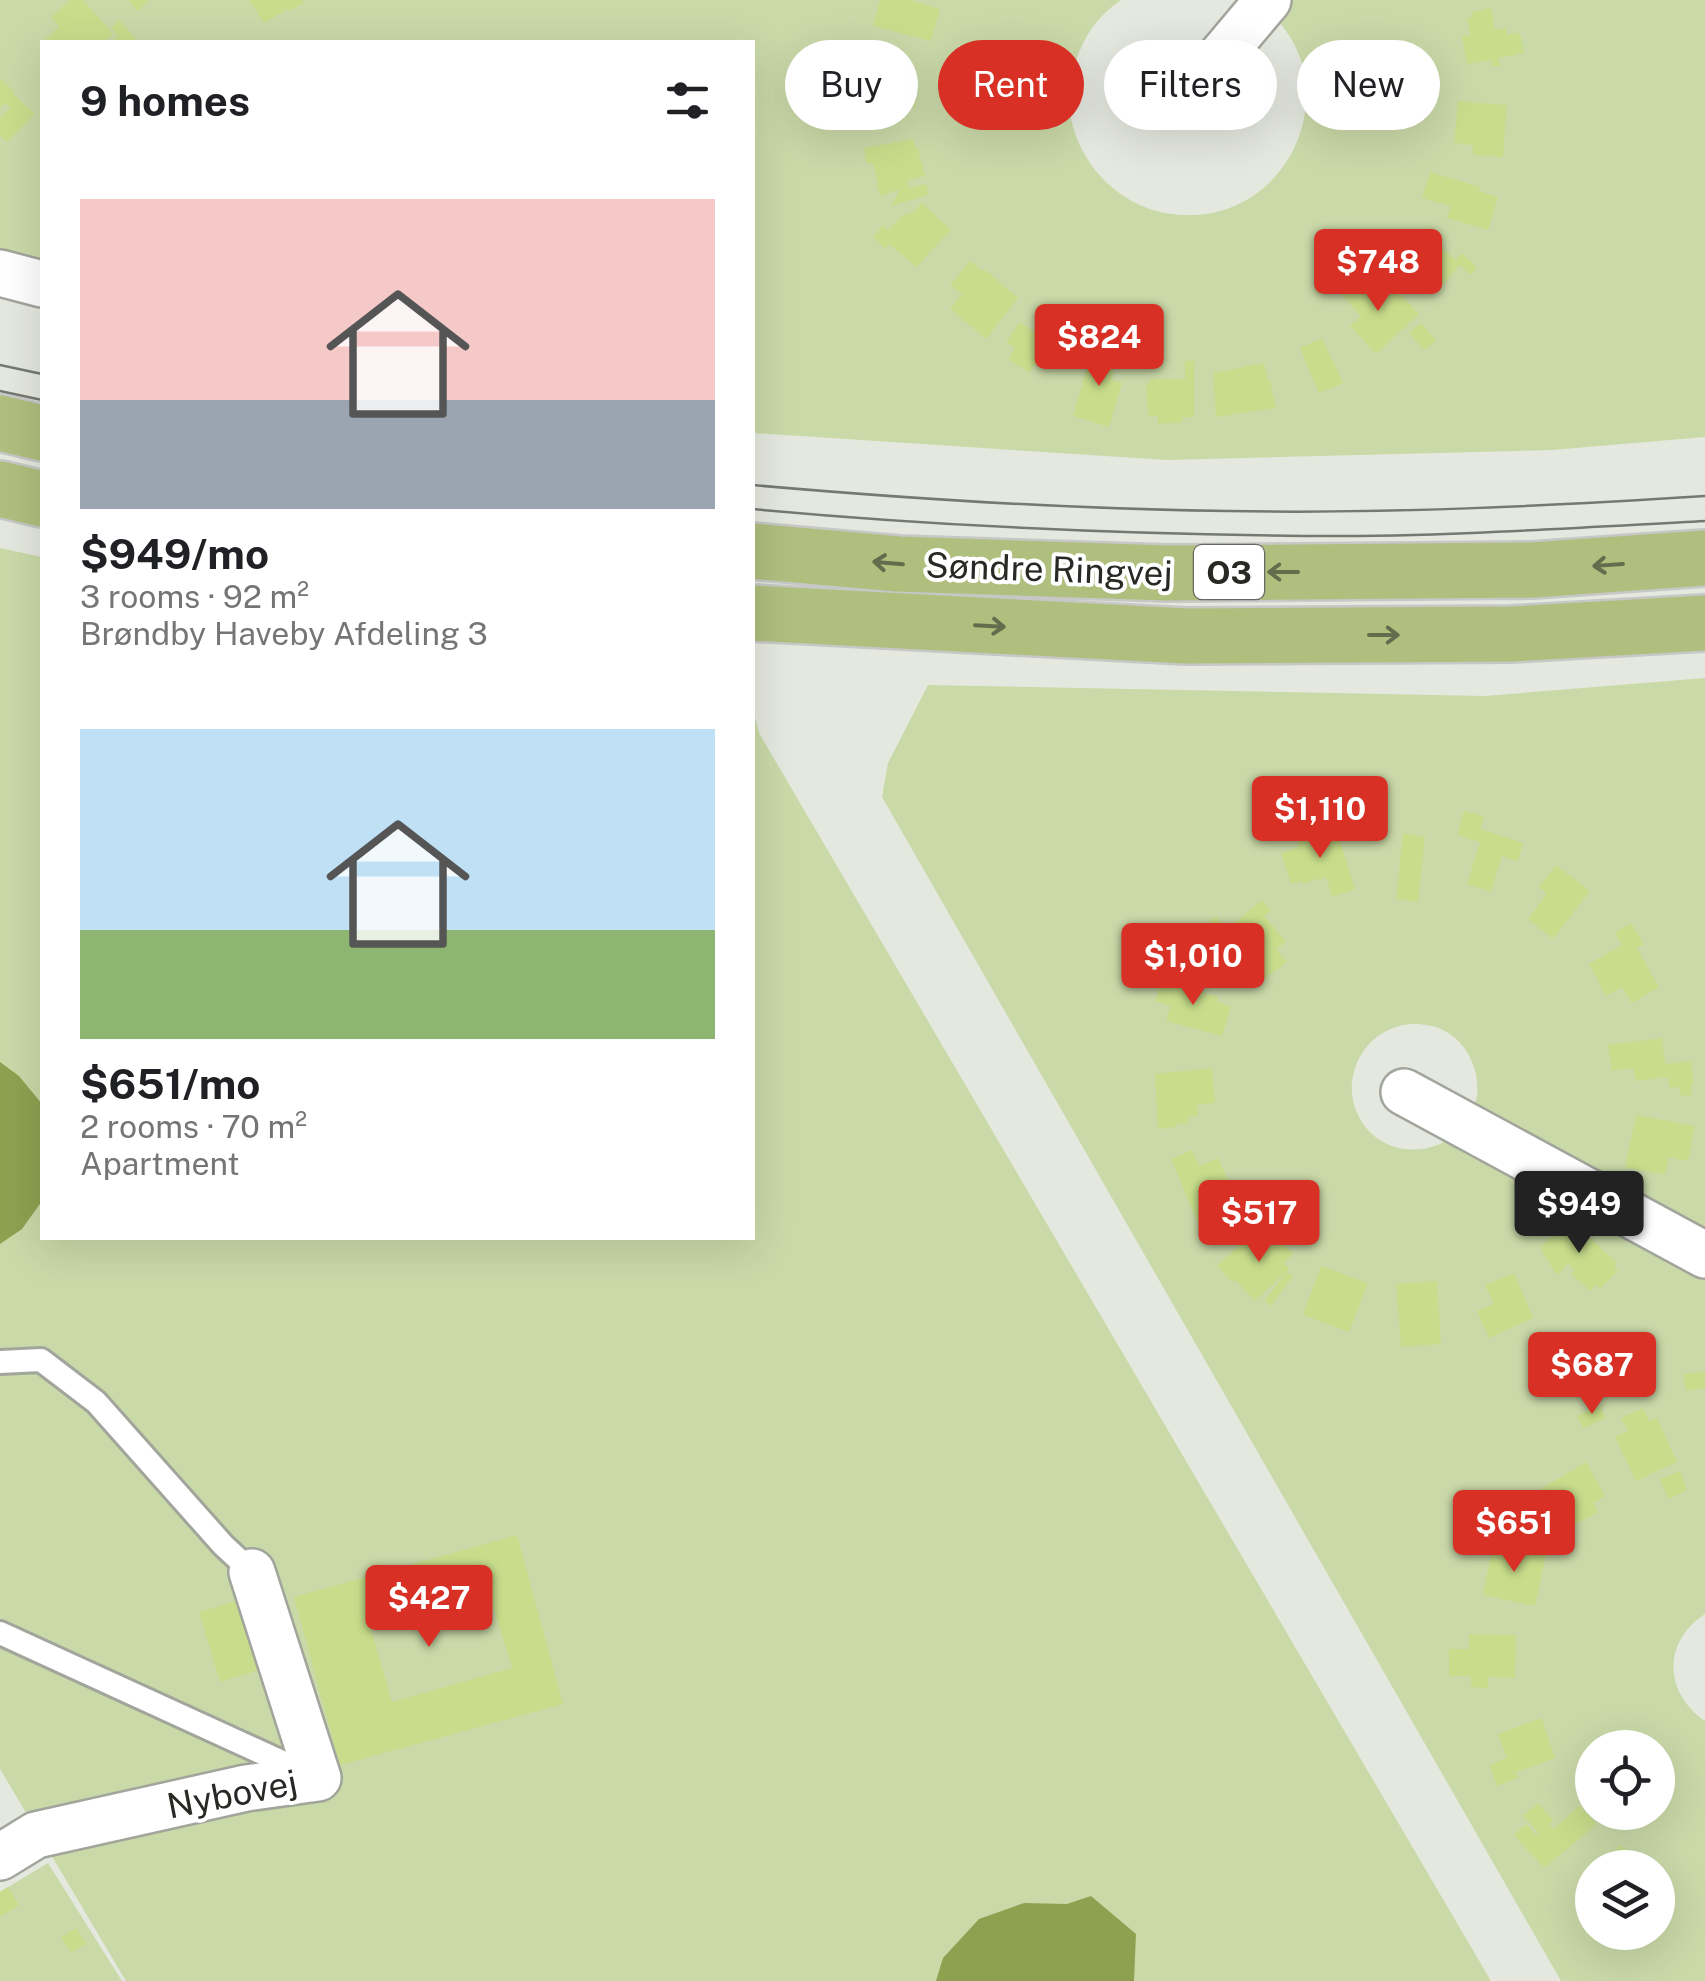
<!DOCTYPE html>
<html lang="en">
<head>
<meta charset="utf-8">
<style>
	body { margin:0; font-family:"Public Sans",sans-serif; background:#f6f6f6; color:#202124; height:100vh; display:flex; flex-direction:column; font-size:38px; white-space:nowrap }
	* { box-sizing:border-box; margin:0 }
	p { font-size:32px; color:#757577 }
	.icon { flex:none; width:55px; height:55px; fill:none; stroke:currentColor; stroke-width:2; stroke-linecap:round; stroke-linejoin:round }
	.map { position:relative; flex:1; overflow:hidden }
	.details { position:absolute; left:40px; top:40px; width:715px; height:1200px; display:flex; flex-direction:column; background:#fff; border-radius:0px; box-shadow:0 10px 40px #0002 }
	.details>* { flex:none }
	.banner { position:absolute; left:785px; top:40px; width:770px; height:90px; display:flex; gap:20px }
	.fabs { position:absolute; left:1575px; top:1730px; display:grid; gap:20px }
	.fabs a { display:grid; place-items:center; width:100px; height:100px; border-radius:50%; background:#fff; box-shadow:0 10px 40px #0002; font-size:50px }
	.price { position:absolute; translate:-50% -85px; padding:0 22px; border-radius:10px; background:#d93025; color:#fff; font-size:32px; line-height:65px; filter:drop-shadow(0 2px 5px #0008) }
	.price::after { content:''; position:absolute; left:50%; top:60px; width:30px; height:22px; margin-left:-15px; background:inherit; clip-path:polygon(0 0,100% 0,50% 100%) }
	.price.current { background:#222; color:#fff }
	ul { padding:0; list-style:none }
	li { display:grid; align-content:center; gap:20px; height:530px; padding:0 40px }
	li span { display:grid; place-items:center; height:310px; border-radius:0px; color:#555 }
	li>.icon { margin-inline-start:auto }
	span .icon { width:180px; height:180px; fill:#fffc; stroke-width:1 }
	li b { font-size:42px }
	h2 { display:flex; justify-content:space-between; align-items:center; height:120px; padding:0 40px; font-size:42px }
	.tag { padding:0 35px; border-radius:45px; background:#fff; box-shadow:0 10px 40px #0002; font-size:35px; line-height:90px }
	.tag.current { background:#d93025; color:#fff }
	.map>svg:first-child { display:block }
	.green { fill:#cad9a8; fill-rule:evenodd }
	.water { fill:#8da151 }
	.building { fill:#c7dd8b; fill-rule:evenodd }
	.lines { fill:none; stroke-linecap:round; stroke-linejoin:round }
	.lane-casing { stroke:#a2a59b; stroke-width:28 }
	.street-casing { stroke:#a2a59b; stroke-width:50 }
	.primary-casing { stroke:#c7c7c6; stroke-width:60 }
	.lane { stroke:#fff; stroke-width:22 }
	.street { stroke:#fff; stroke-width:45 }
	.primary { stroke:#b0be7e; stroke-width:55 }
	.tram { stroke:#767972; stroke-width:2.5 }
	.oneway { stroke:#656c4d }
	.labels { text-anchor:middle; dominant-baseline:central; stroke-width:8; stroke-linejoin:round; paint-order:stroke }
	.shield { fill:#fff; stroke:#686966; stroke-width:2.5 }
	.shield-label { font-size:32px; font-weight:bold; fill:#272925 }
	.street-label { font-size:35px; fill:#272925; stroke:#fff }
</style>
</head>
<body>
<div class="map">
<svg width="1705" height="1981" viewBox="0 0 1705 1981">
	<rect width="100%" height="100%" fill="#e5e8de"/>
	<path class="green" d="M0 0H1121C1085 24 1070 63 1070 105 1070 132 1085 160 1103 179 1126 202 1152 214 1184 215 1263 219 1321 143 1303 67 1296 39 1278 18 1256 0H1705V437L1552 450 1167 460 753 433 752 42H42V295L0 285Z
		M0 548 42 557V1238H752L753 709 759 733 1491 1981H126L0 1769Z
		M1705 678V1614C1662 1642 1664 1693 1705 1721V1981H1561L882 797 888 763 928 685 1485 696ZM1419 1024C1426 1025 1435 1026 1441 1029 1478 1046 1490 1098 1462 1128 1433 1160 1378 1157 1358 1115 1341 1082 1360 1038 1396 1027 1403 1024 1411 1024 1419 1024ZM1592 1748H1658V1812H1592ZM1592 1868H1658V1932H1592Z
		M48 1863 122 1981H0V1892Z"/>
	<path class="water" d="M0 1062 19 1076 42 1104V1201L22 1229 0 1244Z
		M1091 1896 1136 1934 1134 1981H936L943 1958 979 1919 1024 1903 1067 1904Z"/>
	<path class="building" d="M70 0H83L113 34 103 42H42L59 27 51 17Z
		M128 0H149L138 11Z
		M249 0H302L304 3 290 11 288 9 264 23Z
		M880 0H910L940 9 931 41 873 26Z
		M1491 8 1495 30 1506 28 1507 35 1520 33 1524 53 1498 58 1500 66 1493 67 1491 60 1467 64 1462 36 1470 35 1467 18 1473 17 1472 12Z
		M119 20 136 39 132 42H111L118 36 111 28Z
		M913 76 916 107 855 114 852 82Z
		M0 78 15 93 13 94 35 114 7 142 0 135V118L11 108 5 103 0 108Z
		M1458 101 1507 105 1503 157 1473 155V145L1454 143Z
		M913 139 916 149H918L925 176 907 180 908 188 926 184 928 195 891 206 899 192 898 190 880 196 873 163 867 164 864 148Z
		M1430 172 1480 187 1479 191 1498 197 1488 230 1447 218 1451 206 1422 198Z
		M922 203 951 230 916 267 889 244 885 249 873 237 883 225 888 230 903 215 912 213Z
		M1405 230 1431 252 1438 245 1456 260 1462 253 1477 267 1471 275 1460 265 1437 291 1389 248Z
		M970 261 982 271 984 269 1018 298 986 339 950 309 962 294 950 285Z
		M1361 275 1383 299 1395 288 1419 314 1376 354 1350 326 1361 316 1341 294Z
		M1020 322 1050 342 1029 373 1008 359 1015 348 1006 342Z
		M1421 323 1436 340 1424 350 1409 333Z
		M1322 338 1343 383 1319 393 1300 348Z
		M1093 347 1118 354 1111 380 1122 383 1109 427 1073 416Z
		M1185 361H1194V417H1182L1183 422 1158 424V416H1148L1146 384H1149V379H1185Z
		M1264 363 1268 380H1270L1276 408 1216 417 1213 373Z
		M1464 811 1484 816 1480 829 1523 843 1518 861 1502 856 1491 892 1467 884 1480 842 1457 835Z
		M1334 822 1355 889 1332 897 1326 877 1302 884V881L1291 884 1281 853 1298 848 1297 842 1314 837 1312 829Z
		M1403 833 1425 837 1418 902 1396 899Z
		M1556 865 1590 891 1553 939 1528 919 1547 894 1539 887Z
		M1262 900 1271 911 1264 916 1286 942 1276 949 1287 962 1264 979 1255 966 1247 972 1234 956 1240 952 1225 933 1210 945 1198 930 1216 916 1227 929Z
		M1631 923 1644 944 1637 948 1659 987 1632 1003 1622 987 1606 996 1589 964 1622 945 1615 933Z
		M1155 953 1188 963 1184 975 1150 966Z
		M1162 980 1218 997 1217 1002 1231 1006 1222 1036 1166 1021 1170 1006 1155 1001Z
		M1662 1038 1665 1064 1691 1061 1694 1084H1691L1692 1095 1681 1096 1679 1087 1670 1088 1668 1077 1636 1081 1633 1068 1612 1071 1608 1045Z
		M1212 1068 1215 1103 1197 1105 1198 1116 1188 1117 1189 1123 1176 1124V1127L1158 1129 1155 1074Z
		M1636 1115 1695 1126 1688 1161 1669 1157 1665 1175 1625 1167Z
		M1192 1150 1199 1166 1218 1158 1235 1196 1216 1204 1222 1218 1200 1228 1171 1159Z
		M1569 1218 1617 1263 1614 1267 1618 1271 1600 1289 1596 1285 1590 1291 1571 1274 1575 1270 1568 1263 1557 1275 1540 1248Z
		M1263 1223 1293 1254 1284 1263 1289 1269 1286 1272 1293 1276 1271 1306 1265 1301 1286 1272 1255 1301 1235 1280 1232 1282 1217 1266Z
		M1321 1266 1368 1283 1349 1332 1303 1315Z
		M1514 1273 1533 1318 1489 1338 1477 1311 1494 1304 1485 1285Z
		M1437 1281 1441 1344 1401 1347 1396 1284Z
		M1705 1372V1388L1686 1391 1683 1374Z
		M1600 1406 1606 1418 1583 1428 1577 1416Z
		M1643 1408 1649 1421 1657 1418 1677 1462 1636 1481 1615 1437 1628 1431 1621 1418Z
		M1586 1462 1605 1496 1593 1503 1598 1512 1574 1525 1563 1505 1547 1513 1536 1492Z
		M1680 1471 1687 1490 1668 1499 1660 1479Z
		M517 1535 563 1704 340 1765 294 1597ZM489 1592 512 1668 392 1702 370 1626Z
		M1493 1544 1546 1554 1535 1606 1483 1595Z
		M245 1598 266 1668 220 1682 199 1612Z
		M1469 1634 1516 1635 1515 1678 1488 1677V1688L1471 1687V1676H1449V1649H1469Z
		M1542 1718 1555 1758 1516 1772 1518 1778 1497 1786 1490 1765 1507 1758 1498 1734Z
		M1538 1803 1553 1820 1549 1824 1554 1829 1579 1806 1597 1824 1544 1868 1514 1835 1526 1824 1536 1835 1538 1832 1523 1816Z
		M1619 1845 1659 1868H1607Z
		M8 1887 19 1905 0 1917V1892Z
		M76 1928 86 1944 71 1953 61 1937Z"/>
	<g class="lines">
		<g class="lane-casing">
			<path id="lane" d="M0 1362 41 1360 96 1402 223 1545 252 1572
				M0 1633 306 1773"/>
		</g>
		<g class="street-casing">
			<path id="street" d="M1184 100 1268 0
				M0 273 42 284
				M1404 1092 1705 1255
				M0 1857 36 1835 246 1788 318 1778 252 1572"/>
		</g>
		<g class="primary-casing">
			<path id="primary" d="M0 423 42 433
				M0 489 42 499
				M752 551 898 564 1167 573 1532 570 1705 558
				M752 613 1186 636 1512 634 1705 623"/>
		</g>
		<use href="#lane" class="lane"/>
		<use href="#street" class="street"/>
		<use href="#primary" class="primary"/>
		<path class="tram" d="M0 365 42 374
			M0 391 42 400
			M752 485C911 499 1070 509 1228 511 1387 514 1547 506 1705 496
			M752 509C936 526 1120 534 1304 536 1438 537 1572 528 1705 521"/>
	</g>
	<defs><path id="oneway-shaft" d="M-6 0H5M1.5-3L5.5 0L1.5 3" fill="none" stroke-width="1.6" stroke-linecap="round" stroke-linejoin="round" transform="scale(2.5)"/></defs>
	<g class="oneway">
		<use href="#oneway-shaft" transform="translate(888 563) rotate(-175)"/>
		<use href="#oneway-shaft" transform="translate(1608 565) rotate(176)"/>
		<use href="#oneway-shaft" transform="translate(1283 572) rotate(180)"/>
		<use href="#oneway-shaft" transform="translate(990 626) rotate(3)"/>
		<use href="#oneway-shaft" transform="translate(1384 635)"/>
	</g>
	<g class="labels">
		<rect class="shield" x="1194" y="545" width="70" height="54" rx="8"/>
		<g class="shield-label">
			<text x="1229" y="572">O3</text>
		</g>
		<g class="street-label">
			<text transform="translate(1049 569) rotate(2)">Søndre Ringvej</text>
			<text transform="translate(232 1794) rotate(-11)">Nybovej</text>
		</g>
	</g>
</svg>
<div class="fabs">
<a><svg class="icon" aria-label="locate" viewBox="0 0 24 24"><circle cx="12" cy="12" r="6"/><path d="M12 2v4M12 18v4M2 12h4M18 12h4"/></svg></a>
<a><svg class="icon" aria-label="layers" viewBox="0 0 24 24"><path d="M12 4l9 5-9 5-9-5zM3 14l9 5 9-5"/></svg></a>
</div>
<b class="price" style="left:1378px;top:314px">$748</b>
<b class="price" style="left:1099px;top:389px">$824</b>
<b class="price" style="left:1320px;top:861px">$1,110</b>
<b class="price" style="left:1193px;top:1008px">$1,010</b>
<b class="price current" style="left:1579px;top:1256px">$949</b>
<b class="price" style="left:1259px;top:1265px">$517</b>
<b class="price" style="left:1592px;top:1417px">$687</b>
<b class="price" style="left:1514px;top:1575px">$651</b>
<b class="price" style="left:429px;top:1650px">$427</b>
<div class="banner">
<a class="tag">Buy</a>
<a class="tag current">Rent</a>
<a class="tag">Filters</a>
<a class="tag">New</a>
</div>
<section class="details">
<h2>9 homes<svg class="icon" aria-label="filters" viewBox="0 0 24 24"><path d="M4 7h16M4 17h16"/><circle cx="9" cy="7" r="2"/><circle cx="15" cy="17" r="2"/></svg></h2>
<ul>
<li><span style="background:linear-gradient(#f6c9c9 65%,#9aa5b1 0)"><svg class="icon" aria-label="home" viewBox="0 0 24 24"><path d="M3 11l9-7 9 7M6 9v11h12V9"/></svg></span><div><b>$949/mo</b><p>3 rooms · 92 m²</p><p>Brøndby Haveby Afdeling 3</p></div></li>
<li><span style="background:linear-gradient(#bfe0f5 65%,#8fb573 0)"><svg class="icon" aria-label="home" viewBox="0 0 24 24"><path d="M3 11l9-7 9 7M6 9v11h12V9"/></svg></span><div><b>$651/mo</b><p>2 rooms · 70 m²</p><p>Apartment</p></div></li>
</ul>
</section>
</div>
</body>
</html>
